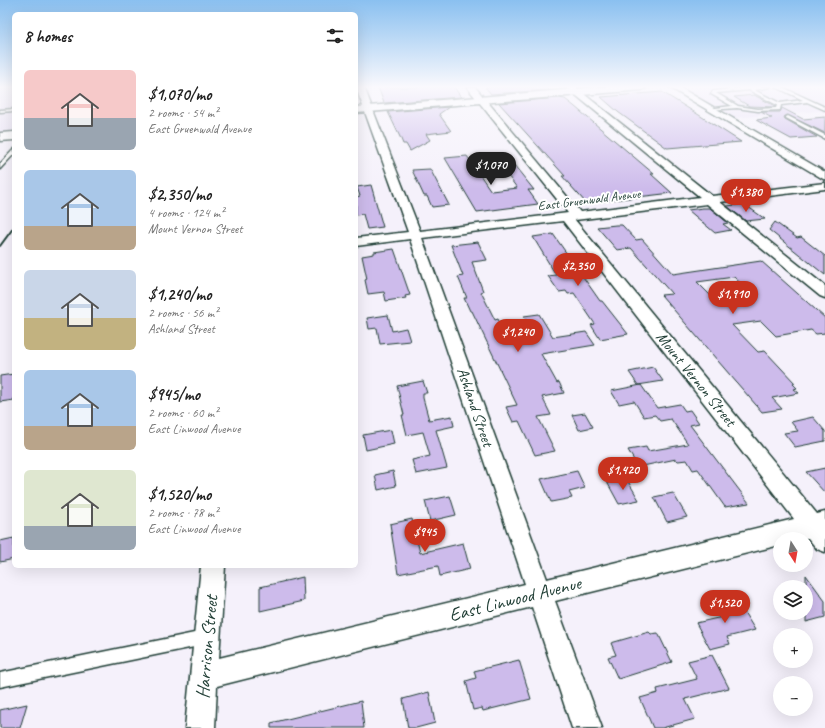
<!DOCTYPE html>
<html lang="en">
<head>
<meta charset="utf-8">
<style>
	body { margin:0; font-family:Caveat,sans-serif; background:#f2f2f2; color:#222; height:100vh; display:flex; flex-direction:column; font-size:15px; white-space:nowrap }
	* { box-sizing:border-box; margin:0 }
	p { font-size:13px; color:#767676 }
	.icon { flex:none; width:22px; height:22px; fill:none; stroke:currentColor; stroke-width:2; stroke-linecap:round; stroke-linejoin:round }
	.map { position:relative; flex:1; overflow:hidden }
	.panel { position:absolute; left:12px; top:12px; width:346px; height:556px; display:flex; flex-direction:column; background:#fff; border-radius:6px; box-shadow:0 4px 16px #0002 }
	.panel>* { flex:none }
	.needle { width:26px; rotate:169deg }
	.buttons { position:absolute; left:773px; top:532px; display:grid; gap:8px }
	.buttons a { display:grid; place-items:center; width:40px; height:40px; border-radius:50%; background:#fff; box-shadow:0 4px 16px #0002; font-size:20px }
	.price { position:absolute; translate:-50% -34px; padding:0 9px; border-radius:14px; background:#c8321e; color:#fff; font-size:13px; line-height:26px; filter:drop-shadow(0 1px 2px #0008) }
	.price::after { content:''; position:absolute; left:50%; top:24px; width:12px; height:9px; margin-left:-6px; background:inherit; clip-path:polygon(0 0,100% 0,50% 100%) }
	.price.active { background:#222; color:#fff }
	ul { padding:0; list-style:none }
	li { display:flex; align-items:center; gap:12px; height:100px; padding:0 12px }
	li span { display:grid; place-items:center; flex:none; width:112px; height:80px; border-radius:6px; color:#555 }
	li>.icon { margin-inline-start:auto }
	span .icon { width:48px; height:48px; fill:#fffc; stroke-width:1 }
	li b { font-size:17px }
	h2 { display:flex; justify-content:space-between; align-items:center; height:48px; padding:0 12px; font-size:17px }
	.map>svg:first-child { display:block }
	.built { fill:#e9e1f6 }
	.building { fill:#cdbbeb; stroke:#1f3d34; fill-rule:evenodd }
	.lines { fill:none; stroke-linecap:round; stroke-linejoin:round }
	.lane-casing { stroke:#1f3d34; stroke-width:3 }
	.street-casing { stroke:#1f3d34; stroke-width:3 }
	.secondary-casing { stroke:#1f3d34; stroke-width:3 }
	.lane { fill:#fff; fill-rule:evenodd }
	.street { fill:#fff; fill-rule:evenodd }
	.secondary { fill:#fff; fill-rule:evenodd }
	.rail { stroke:#1f3d34; stroke-width:2 }
	.labels { text-anchor:middle; dominant-baseline:central; stroke-width:4; stroke-linejoin:round; paint-order:stroke }
	.far-street-label { font-size:13px; fill:#1f3d34; stroke:#fff }
	.street-label { font-size:16px; fill:#1f3d34; stroke:#fff }
	.near-street-label { font-size:19px; fill:#1f3d34; stroke:#fff }
</style>
</head>
<body>
<div class="map">
<svg width="825" height="728" viewBox="0 0 825 728">
	<rect width="100%" height="100%" fill="#f5f1fb"/>
	<filter id="ink" filterUnits="userSpaceOnUse"><feTurbulence type="fractalNoise" baseFrequency=".025" numOctaves="2"/><feDisplacementMap in="SourceGraphic" scale="8" xChannelSelector="R" yChannelSelector="G"/><feConvolveMatrix kernelMatrix="1 2 1 2 8 2 1 2 1" color-interpolation-filters="sRGB"/></filter>
	<g filter="url(#ink)">
		<path class="built" d="M0 87H14V133L0 134Z
			M705 87H825V113L819 111 734 118 687 90 689 89Z"/>
		<path class="building" d="M378 87H454L461 97 384 103Z
			M485 87H546L549 90 491 94Z
			M662 92 699 115 741 142 667 148 618 112 601 97Z
			M754 95 775 106V107L749 106 734 97Z
			M559 98 565 99 574 106 654 174H651L672 193 586 203 562 176H565L499 103Z
			M449 107 439 114 451 131 426 134 430 140 410 151 406 144H403L401 139 388 112Z
			M782 108 803 119 825 117V133L787 115 784 117 785 119 817 137 791 139 756 120 772 118 761 112H780Z
			M467 156 491 191 517 188 497 161 510 160 534 190H528L538 204 477 212 445 158Z
			M430 169 449 205 432 207 427 196H424L412 170Z
			M371 185 383 227 367 229 363 214 356 215V197L360 196 357 187Z
			M744 204 765 219 746 221 727 206Z
			M703 208H710L728 223 723 224 731 230 715 233 688 210Z
			M775 222 797 238 801 237 825 256V275L769 230Z
			M616 225H622L636 240 642 239 673 274 761 261 825 318V333L816 334 811 330 776 336 761 321 732 325 758 352 765 351 795 383 793 384 797 388 794 389 799 393 772 398 782 409 762 412 661 295 672 294 631 248 617 250 597 227ZM734 277 757 299 720 305 697 282Z
			M553 234 600 301H602L628 334 600 339 591 325 595 324 574 293 568 294 566 291 559 292 548 276 556 275 533 237Z
			M478 242 487 260 472 262 483 291 481 292 495 320 498 319 507 339 534 335 524 316 539 314 553 337 586 332 595 345 541 354 557 383 559 382 564 393 542 397 551 415 538 417 555 451 535 455 519 421 513 422 506 407 517 405 472 311H470L464 298H467L458 277 463 276 451 245Z
			M394 249 410 295 405 296 406 298 386 301 384 292 368 294 365 280 367 279 362 256 374 254V252Z
			M388 315 392 331 406 328 410 341 380 344 377 328 369 329 367 318Z
			M653 367 663 381 638 385 629 372Z
			M14 374V400L0 402V376Z
			M423 381 427 393H423V398L429 420 452 416 454 426 436 430 447 468 416 474 412 460 430 456 423 432 407 435 402 415H404L397 386Z
			M641 385 657 408 680 404 685 411 690 410 699 423 690 425 749 503 725 507 698 469 693 470 687 460 678 461 676 459 638 467 628 450 646 447 648 451 688 444 671 419 660 421 655 415 644 417 634 401 619 404 611 391Z
			M585 413 593 427 579 430 572 415Z
			M813 417 825 431V441L795 447 784 433 798 431 791 422Z
			M391 430 394 444 366 450 363 435Z
			M825 468V493L806 472Z
			M393 471 396 486 378 490 375 475Z
			M577 471 585 488 569 492 572 498 551 502 541 479Z
			M626 478 639 500 619 504 607 482Z
			M673 493 687 517 667 522 654 497Z
			M450 496 456 515 430 521 425 501Z
			M412 519 420 553 463 543 470 569 440 576 438 566 398 574 390 524Z
			M14 538V559L0 562V541Z
			M806 575 825 601V617L806 622Z
			M303 577 304 601 260 611V587Z
			M736 599 755 630 727 637 730 644 710 649 696 623 722 617 714 604Z
			M649 632 651 634 658 633 672 662 618 679 608 657 616 655 611 643Z
			M712 655 729 688 685 699 695 719 662 728H653L640 698 658 693 657 689 697 679 688 661Z
			M519 660 531 699 483 711 482 708 473 710 466 681 476 678 474 671Z
			M429 692 435 723 416 728H408L403 699Z
			M361 701 364 728H271V723Z
			M27 704 20 728H0V710Z"/>
		<g class="lines">
			<g class="lane-casing">
				<path id="lane" d="M751 87H770L754 90 780 103 803 100 776 87H782L825 107V110L807 102 781 105 780 110 758 111 737 108 709 110 707 109 732 106 711 94 713 91ZM749 90 777 105 776 108 758 109 738 106 716 93Z
					M14 109V111L0 112V110Z
					M788 116 825 135V139L786 118V117Z
					M14 149V154L0 169V164Z
					M204 631 209 633 211 638 209 643 204 645 0 687V673Z"/>
			</g>
			<g class="street-casing">
				<path id="street" d="M356 87H364L420 231 568 213 467 87H475L580 212 700 197 566 87H575L712 196 825 183V189L720 202 825 286V298L820 296 707 204 575 220 817 514 825 512V552L817 549 808 538 780 539V545L555 601 602 728H572L532 607 217 686 215 728H185L201 566H225L219 658 525 584 410 239 356 246V238L408 232ZM563 221 794 519 547 579 422 238Z
					M669 87H679L825 172V180Z"/>
			</g>
			<g class="secondary-casing">
				<path id="secondary" d="M599 87H647L642 90 356 113V107Z
					M14 132V140L0 141V133Z"/>
			</g>
			<use href="#lane" class="lane"/>
			<use href="#street" class="street"/>
			<use href="#secondary" class="secondary"/>
			<path class="rail" d="M0 246 14 227"/>
		</g>
	</g>
	<linearGradient id="sky" x2="0" y2="1"><stop stop-color="#8ac0f0"/><stop offset="0.46" stop-color="#faf9fd"/><stop offset="1" stop-color="#faf9fd" stop-opacity="0"/></linearGradient>
	<rect width="825" height="189" fill="url(#sky)"/>
	<g class="labels">
		<g class="far-street-label">
			<text transform="translate(589 200) rotate(-7)">East Gruenwald Avenue</text>
		</g>
		<g class="street-label">
			<text transform="translate(696 379) rotate(51)">Mount Vernon Street</text>
			<text transform="translate(475 407) rotate(71)">Ashland Street</text>
		</g>
		<g class="near-street-label">
			<text transform="translate(515 599) rotate(-14)">East Linwood Avenue</text>
			<text transform="translate(207 647) rotate(-85)">Harrison Street</text>
		</g>
	</g>
</svg>
<div class="buttons">
<a><svg class="needle" viewBox="-14 -14 28 28"><path d="M0-13l5 13h-10z" fill="#e53935"/><path d="M0 13l5-13h-10z" fill="#767676"/></svg></a>
<a><svg class="icon" aria-label="layers" viewBox="0 0 24 24"><path d="M12 4l9 5-9 5-9-5zM3 14l9 5 9-5"/></svg></a>
<a>+</a>
<a>−</a>
</div>
<b class="price active" style="left:491px;top:186px">$1,070</b>
<b class="price" style="left:746px;top:213px">$1,380</b>
<b class="price" style="left:578px;top:287px">$2,350</b>
<b class="price" style="left:733px;top:315px">$1,910</b>
<b class="price" style="left:518px;top:353px">$1,240</b>
<b class="price" style="left:623px;top:491px">$1,420</b>
<b class="price" style="left:425px;top:553px">$945</b>
<b class="price" style="left:725px;top:624px">$1,520</b>
<section class="panel">
<h2>8 homes<svg class="icon" aria-label="filters" viewBox="0 0 24 24"><path d="M4 7h16M4 17h16"/><circle cx="9" cy="7" r="2"/><circle cx="15" cy="17" r="2"/></svg></h2>
<ul>
<li><span style="background:linear-gradient(#f6c9c9 60%,#9aa5b1 0)"><svg class="icon" aria-label="home" viewBox="0 0 24 24"><path d="M3 11l9-7 9 7M6 9v11h12V9"/></svg></span><div><b>$1,070/mo</b><p>2 rooms · 54 m²</p><p>East Gruenwald Avenue</p></div></li>
<li><span style="background:linear-gradient(#a9c7e8 70%,#b9a48a 0)"><svg class="icon" aria-label="home" viewBox="0 0 24 24"><path d="M3 11l9-7 9 7M6 9v11h12V9"/></svg></span><div><b>$2,350/mo</b><p>4 rooms · 124 m²</p><p>Mount Vernon Street</p></div></li>
<li><span style="background:linear-gradient(#c9d6e8 60%,#c2b280 0)"><svg class="icon" aria-label="home" viewBox="0 0 24 24"><path d="M3 11l9-7 9 7M6 9v11h12V9"/></svg></span><div><b>$1,240/mo</b><p>2 rooms · 56 m²</p><p>Ashland Street</p></div></li>
<li><span style="background:linear-gradient(#a9c7e8 70%,#b9a48a 0)"><svg class="icon" aria-label="home" viewBox="0 0 24 24"><path d="M3 11l9-7 9 7M6 9v11h12V9"/></svg></span><div><b>$945/mo</b><p>2 rooms · 60 m²</p><p>East Linwood Avenue</p></div></li>
<li><span style="background:linear-gradient(#dfe7d0 70%,#9aa5b1 0)"><svg class="icon" aria-label="home" viewBox="0 0 24 24"><path d="M3 11l9-7 9 7M6 9v11h12V9"/></svg></span><div><b>$1,520/mo</b><p>2 rooms · 78 m²</p><p>East Linwood Avenue</p></div></li>
</ul>
</section>
</div>
</body>
</html>
